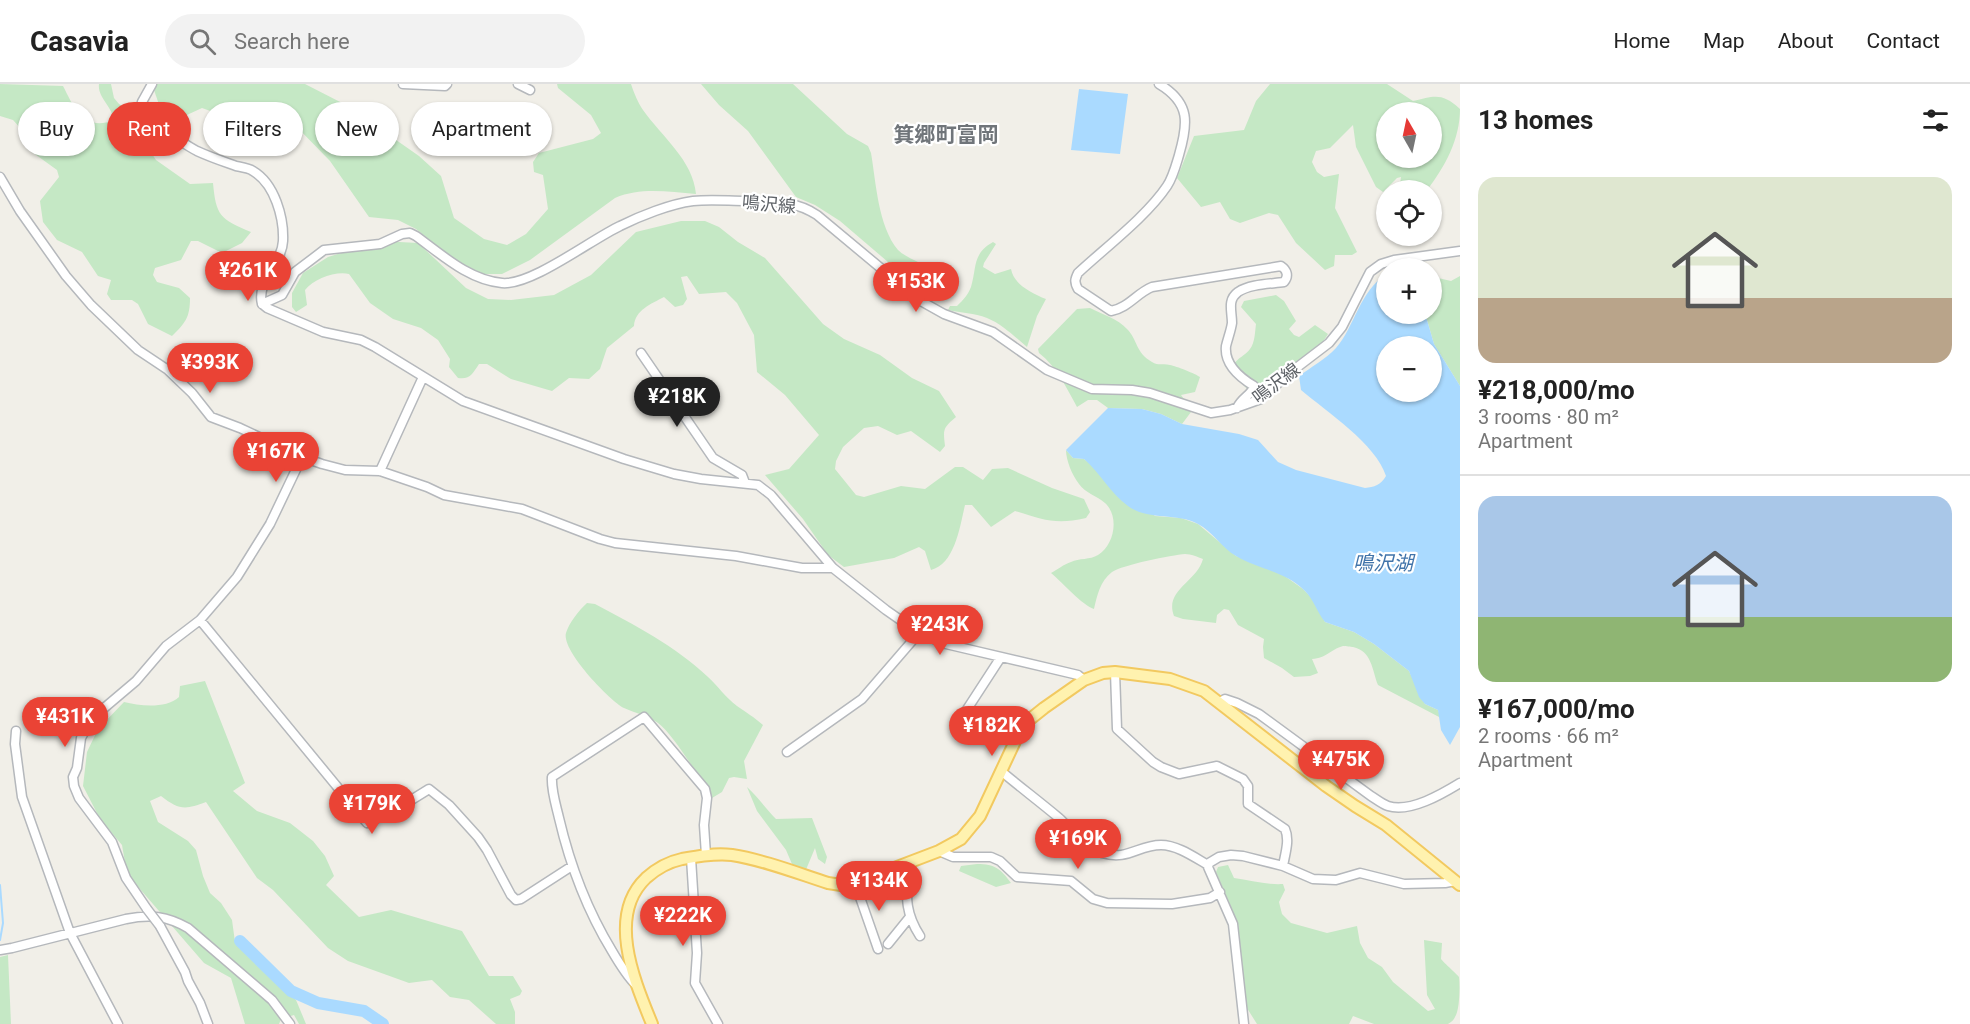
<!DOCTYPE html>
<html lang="en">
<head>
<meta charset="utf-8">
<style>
	body { margin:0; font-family:Roboto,"Noto Sans JP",sans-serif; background:#f2f2f2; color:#222; height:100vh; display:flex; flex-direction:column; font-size:22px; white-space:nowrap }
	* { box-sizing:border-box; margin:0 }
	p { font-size:20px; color:#767676 }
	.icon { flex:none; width:33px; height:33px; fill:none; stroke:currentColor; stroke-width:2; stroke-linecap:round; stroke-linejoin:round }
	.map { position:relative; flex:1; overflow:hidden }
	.panel { display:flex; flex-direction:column; background:#fff; width:510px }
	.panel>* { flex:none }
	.guide { position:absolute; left:18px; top:18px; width:570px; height:54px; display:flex; gap:12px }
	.needle { width:39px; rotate:351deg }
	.controls { position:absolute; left:1376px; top:18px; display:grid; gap:12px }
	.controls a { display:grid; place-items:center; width:66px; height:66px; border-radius:50%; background:#fff; box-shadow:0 2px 4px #0004; font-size:30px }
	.price { position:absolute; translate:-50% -51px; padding:0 14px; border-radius:21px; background:#ea4335; color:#fff; font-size:20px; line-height:39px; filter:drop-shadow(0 2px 3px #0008) }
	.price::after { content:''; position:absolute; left:50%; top:36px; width:18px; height:14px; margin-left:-9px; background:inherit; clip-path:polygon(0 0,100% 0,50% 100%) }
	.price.active { background:#222; color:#fff }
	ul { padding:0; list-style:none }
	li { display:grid; align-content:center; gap:12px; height:318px; padding:0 18px }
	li+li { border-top:2px solid #e0e0e0 }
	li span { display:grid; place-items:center; height:186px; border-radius:18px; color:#555 }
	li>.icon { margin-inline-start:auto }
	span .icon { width:108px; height:108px; fill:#fffc; stroke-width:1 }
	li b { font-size:26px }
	h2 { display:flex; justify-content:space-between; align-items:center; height:72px; padding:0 18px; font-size:26px }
	.pill { padding:0 21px; border-radius:27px; background:#fff; box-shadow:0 2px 4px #0004; font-size:21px; line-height:54px }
	.pill.active { background:#ea4335; color:#fff }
	header { display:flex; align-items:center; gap:36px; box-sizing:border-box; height:84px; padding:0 30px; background:#fff; border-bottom:2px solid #e0e0e0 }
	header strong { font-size:28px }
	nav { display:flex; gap:33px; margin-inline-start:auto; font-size:21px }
	.search { width:420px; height:54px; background:#f2f2f2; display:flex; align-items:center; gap:15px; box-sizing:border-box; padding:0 21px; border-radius:33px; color:#767676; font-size:22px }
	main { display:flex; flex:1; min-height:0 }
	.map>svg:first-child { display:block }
	.green { fill:#c5e8c5; fill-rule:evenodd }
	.water { fill:#aadaff; fill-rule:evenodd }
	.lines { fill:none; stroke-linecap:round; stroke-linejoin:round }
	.stream { stroke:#aadaff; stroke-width:2 }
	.river { stroke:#aadaff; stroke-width:12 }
	.minor-casing { stroke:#b5b8bc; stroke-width:11 }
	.major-casing { stroke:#f2c960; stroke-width:14 }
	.minor { stroke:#fff; stroke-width:8 }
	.major { stroke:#fff2af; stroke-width:10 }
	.minor-bridge-casing { stroke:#b5b8bc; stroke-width:11; stroke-linecap:butt }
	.minor-bridge { stroke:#fff; stroke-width:8 }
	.labels { text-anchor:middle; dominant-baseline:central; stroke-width:4.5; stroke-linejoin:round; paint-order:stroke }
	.street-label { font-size:18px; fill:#5f6368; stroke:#fff }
	.water-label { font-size:20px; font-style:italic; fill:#4174aa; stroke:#fff }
	.quarter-label { font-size:21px; font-weight:bold; fill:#70757a; stroke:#fff }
</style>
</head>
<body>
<header>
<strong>Casavia</strong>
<div class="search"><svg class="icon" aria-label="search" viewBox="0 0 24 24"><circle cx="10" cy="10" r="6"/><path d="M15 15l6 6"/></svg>Search here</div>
<nav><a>Home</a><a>Map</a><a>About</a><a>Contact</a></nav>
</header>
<main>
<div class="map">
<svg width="1460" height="940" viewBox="0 0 1460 940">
	<rect width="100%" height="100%" fill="#f1efe8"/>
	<path class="green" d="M0 0 63 2C75 25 82 46 113 37 114 23 97 14 99 0H111L114 14 119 20 163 50 168 56 152 70 156 76 190 100 213 99C216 132 220 135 251 148L242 159 222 169 198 157H191L181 176 155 184 153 191 157 198 179 204 190 214C190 234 185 239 172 252L148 240 138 220 132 216H111L107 210 111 196 98 192 82 168 57 156 43 138 40 117 59 93 57 86 32 68 22 46 13 36 0 32Z
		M157 0H305L346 21 419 72 441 92 454 134 484 155 507 161 526 150 548 125 543 91 534 88 533 78 539 69 593 55 601 49 591 31 558 4 557 0H631C634 9 638 19 643 26 662 53 693 76 696 110 668 108 641 103 615 114L530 176 502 190H481L463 183 416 145 398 136 369 133 330 77 292 38 282 36 266 47 202 24 176 36C161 32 159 20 154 6Z
		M701 0H793L847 50 868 62 871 69C876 98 878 142 898 166 903 171 912 175 918 178V181H896L888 178 840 137 815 121 796 113 748 47 719 21Z
		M1270 0H1387L1413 17C1434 12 1442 8 1460 25 1460 55 1445 83 1427 106H1399L1401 93 1397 94 1383 108 1376 103 1356 63 1353 41 1330 64 1316 67 1312 78 1317 88 1324 93 1339 90 1335 124 1357 168 1352 171H1335L1334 182 1325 186 1296 159 1278 131 1269 129 1240 139 1230 135 1220 118 1201 123 1177 94 1194 52 1244 46 1256 17ZM1386 28H1431V74H1386Z
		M681 137H705L719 143 738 158 765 174 823 240 844 255 880 271 912 294 939 307 956 333C943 344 943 345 945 362L940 368 911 347 897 351 878 342 864 344 843 363 836 377 835 385 856 411 864 413 901 402 925 405 955 383H963L983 396 992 385 1008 384 1052 404 1084 415 1090 428 1086 434C1056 441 1044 436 1015 427L991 443 972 421H965C960 442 955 480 931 486L925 467 919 463 894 474 844 483 828 471 803 435 765 391 789 385 819 351 785 311 757 288 754 251 737 219 726 208 699 210 687 192 681 193 687 215 683 221 675 223 664 213C651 220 635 226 634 242L607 264 600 285 589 295 569 294 552 307 511 295 487 280H479C473 289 470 296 458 294L449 283 450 275 438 256 421 244 393 235 370 219 349 190C335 187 314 195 305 206L307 221 296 228 292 223V209L303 189 328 173 381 157 418 159 466 204 488 215 511 216 554 211 591 191 636 148Z
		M993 158 996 160 984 179 983 183 995 190 1011 185C1014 201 1032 209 1046 215L1037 232 1027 263C1015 253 1002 240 987 234 974 229 961 229 948 226L950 222H957C963 216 968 211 971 203 977 183 972 170 993 158Z
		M1460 192V302L1434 260 1427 236 1423 230H1431V198L1434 193 1451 197Z
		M1276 211 1284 217 1296 237 1289 245 1294 251 1299 253 1315 241 1328 250 1319 264 1264 304 1255 308H1250L1231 288C1237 271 1241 276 1250 265 1255 259 1255 247 1256 240L1241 223 1244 217Z
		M1090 224C1102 230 1118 235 1127 245 1138 256 1135 268 1152 278 1158 282 1164 279 1170 281 1176 282 1196 290 1200 293L1195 308 1181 311 1190 323 1191 328 1182 340 1161 330 1142 325 1108 324 1097 316H1088L1077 323C1067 305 1057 283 1039 269L1038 265 1077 225Z
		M1066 366 1073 374 1084 375 1155 432 1181 434 1198 440 1236 472 1279 488 1303 505 1312 514 1325 538 1354 548 1374 560 1409 587 1425 620 1438 626 1441 634 1378 601C1372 586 1372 567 1353 563 1351 563 1346 562 1343 562 1331 565 1327 574 1312 575L1318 589 1310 592 1294 593 1282 584 1264 574 1263 563 1264 555 1238 541 1229 526 1224 525 1217 531 1216 539 1183 535 1174 532C1164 506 1197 498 1203 475 1198 473 1191 470 1185 470 1172 471 1122 481 1112 488 1100 497 1097 512 1094 525 1082 521 1063 499 1051 489 1057 486 1064 480 1071 478 1079 474 1090 476 1098 471 1114 461 1120 433 1105 419 1097 412 1085 409 1079 400 1072 391 1066 376 1066 366Z
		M587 519 595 520C635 541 675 562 708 593 718 602 726 614 737 622 747 629 754 633 763 641L744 677 747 695 734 693 729 694 722 708 712 714C701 696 674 651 658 639 648 632 635 629 624 624 609 616 561 566 566 549 569 539 579 526 587 519Z
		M205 597 245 699 233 707 257 727 290 739 313 757 325 772 334 792 326 801 359 833 391 826 462 847 489 892H513L522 907 520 911 510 915 515 928V940H496L469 916 450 913 432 896 409 899 348 877 328 864 273 806 257 794 206 718C185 726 179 726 161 712L150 717 158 738 188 757 196 766 203 792 210 809 221 819 232 836 235 858 296 916 306 940H299L294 931 281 935 279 940H245L231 894 204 879 127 790 122 761 100 735 83 702 87 668 98 645 124 618C140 622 166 625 179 613L180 602Z
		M747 703C758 713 766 725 776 735L812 734 827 773 825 780 818 775 815 764 805 788 795 787 786 766 757 727Z
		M977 780C995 780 1001 785 1011 799L996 803 959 787 961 782Z
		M1228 781 1234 794C1250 796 1266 801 1283 800L1285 806 1279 818 1282 830 1291 839 1327 849 1357 842 1360 859 1368 874 1382 883 1393 898 1428 927 1435 925 1427 911 1424 856 1442 859 1441 875C1444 879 1458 891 1459 893 1460 900 1460 926 1455 933 1454 936 1451 938 1448 940H1374L1353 932 1349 940H1257L1245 921 1238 839 1216 788 1218 783Z
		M8 871 11 940H0V873Z"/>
	<path class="water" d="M1079 5 1128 10 1120 70 1071 66Z
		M1386 191V230H1423L1427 236 1434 260 1460 302V643L1450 661 1441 646 1438 626 1425 620 1419 613 1409 587 1374 560 1354 548 1325 538C1317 528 1314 516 1305 507 1285 487 1260 486 1236 472 1222 464 1213 448 1198 440 1176 428 1148 437 1128 422 1111 410 1100 389 1084 375L1073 374 1066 366 1108 324 1142 325 1161 330 1182 340 1239 350 1258 356 1278 378 1296 386 1365 404C1374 403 1381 401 1386 392 1376 360 1327 328 1301 306L1299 292C1311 283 1326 275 1336 264 1355 242 1360 206 1386 191ZM1386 262H1431V308H1386Z"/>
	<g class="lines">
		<path class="stream" d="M0 801 3 839 0 856"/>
		<path class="river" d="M240 857 291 907 318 919 364 927 383 940"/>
		<g class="minor-casing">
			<path id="minor" d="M152 0 142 18 140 26 144 31C161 43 178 57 197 67 210 73 222 77 236 82 241 83 249 84 253 87 275 100 284 134 283 157 282 180 256 197 262 220L267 224 323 248 361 256 375 263 463 317 624 375 674 390 701 395 758 401 771 411 833 484 886 526 919 549 946 560 1078 591 1084 596
				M403 0 445 2 447 0
				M518 0 530 6
				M1159 0C1191 19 1188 40 1179 71 1176 81 1173 93 1167 102 1147 132 1106 163 1078 189 1075 195 1074 198 1078 205L1111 227C1128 224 1137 209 1152 203L1281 182C1287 186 1289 192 1284 198 1270 200 1250 200 1238 208 1227 216 1232 227 1232 239 1231 246 1228 254 1226 262 1224 280 1239 293 1254 302 1252 311 1242 313 1237 324
				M0 93 20 127 66 192 91 221 138 266 168 286 192 309 211 333 240 344 302 373 322 380 345 386 380 387 427 403 444 411 522 425 600 455 615 459 736 472 802 484H833
				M262 220 282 211 295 188 324 166 380 160 402 150 410 149 416 152C442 171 469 196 502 199 531 202 592 155 620 142 640 132 670 120 693 117 711 115 729 117 747 117 774 118 794 116 817 131L919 216 944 230 993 248 1047 286 1092 305 1132 306 1150 309 1211 329 1230 326 1261 315 1287 291 1329 259 1342 243 1370 188 1381 180 1394 176 1460 167
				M641 269 713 374 742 391 745 399
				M380 387 423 293
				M200 536 367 739 400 723 429 705 449 721 478 753 487 766 511 811 516 816 521 815 572 782
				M1115 588 1117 645 1153 678 1161 683 1179 690 1217 682 1243 695 1248 702V720L1285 745C1290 756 1285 770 1283 782
				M1220 618 1225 615 1237 619 1259 630 1371 712C1376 715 1382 720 1388 722 1410 729 1442 710 1460 699
				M962 633 1001 573
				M16 647 15 660 22 713 70 849 118 940
				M787 668 862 615 919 549
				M1001 687C1020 703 1040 718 1059 734 1072 746 1084 763 1102 769 1128 777 1138 761 1161 761 1177 761 1194 773 1208 781
				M939 767 953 773H991L1000 777 1017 793 1071 797 1093 815 1107 819 1172 820 1210 814 1220 808
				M691 774 697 869 695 899 718 940
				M908 779C907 809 903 826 920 852
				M855 799 878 865
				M147 825 126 794 112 758 79 714 74 702 73 693 77 684 81 654 88 641 97 630 136 597 166 562 200 536 237 493 270 440 302 373
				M160 842 185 888 188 897 200 919 208 940
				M888 860 909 834
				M0 866 12 864 126 835C150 830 167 832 188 844L272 916 290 940
				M636 901C626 891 619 879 612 867 587 826 570 781 559 734 556 721 551 706 552 693L644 633 705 705 707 714 704 741 706 771
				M1244 940 1233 840 1208 783 1209 779 1219 773 1231 771 1243 772 1283 782 1313 795 1336 796 1360 789 1404 800 1445 799 1455 797"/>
		</g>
		<g class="major-casing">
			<path id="major" d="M652 940C635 898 606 832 646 794 656 785 668 778 682 775 698 772 715 769 732 771 764 776 797 789 828 799L841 801 855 799 939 767 961 755 980 732 1018 651 1029 636 1044 624 1084 596 1103 589 1115 588 1170 595 1204 607 1326 702 1355 722 1386 741 1460 801"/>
		</g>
		<use href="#minor" class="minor"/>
		<use href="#major" class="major"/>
		<g class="minor-bridge-casing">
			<path id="minor-bridge" d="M147 825 160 842"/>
		</g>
		<use href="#minor-bridge" class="minor-bridge"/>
	</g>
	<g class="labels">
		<g class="street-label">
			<text transform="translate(769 120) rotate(5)">鳴沢線</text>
			<text transform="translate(1276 299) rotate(-37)">鳴沢線</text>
		</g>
		<g class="water-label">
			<text x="1383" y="479">鳴沢湖</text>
		</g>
		<g class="quarter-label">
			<text x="946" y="51">箕郷町富岡</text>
		</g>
	</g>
</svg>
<div class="controls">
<a><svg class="needle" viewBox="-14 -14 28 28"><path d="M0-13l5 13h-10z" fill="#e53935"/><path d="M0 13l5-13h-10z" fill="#767676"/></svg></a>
<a><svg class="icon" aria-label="locate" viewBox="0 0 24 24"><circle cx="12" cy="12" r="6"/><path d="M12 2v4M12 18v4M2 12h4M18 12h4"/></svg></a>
<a>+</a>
<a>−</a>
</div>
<b class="price" style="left:248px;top:218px">¥261K</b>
<b class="price" style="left:916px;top:229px">¥153K</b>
<b class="price" style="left:210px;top:310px">¥393K</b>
<b class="price active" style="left:677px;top:344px">¥218K</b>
<b class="price" style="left:276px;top:399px">¥167K</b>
<b class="price" style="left:940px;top:572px">¥243K</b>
<b class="price" style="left:65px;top:664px">¥431K</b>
<b class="price" style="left:992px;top:673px">¥182K</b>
<b class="price" style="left:1341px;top:707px">¥475K</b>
<b class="price" style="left:372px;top:751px">¥179K</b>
<b class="price" style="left:1078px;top:786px">¥169K</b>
<b class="price" style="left:879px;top:828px">¥134K</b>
<b class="price" style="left:683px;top:863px">¥222K</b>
<div class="guide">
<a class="pill">Buy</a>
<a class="pill active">Rent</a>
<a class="pill">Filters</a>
<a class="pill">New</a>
<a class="pill">Apartment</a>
</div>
</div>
<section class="panel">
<h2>13 homes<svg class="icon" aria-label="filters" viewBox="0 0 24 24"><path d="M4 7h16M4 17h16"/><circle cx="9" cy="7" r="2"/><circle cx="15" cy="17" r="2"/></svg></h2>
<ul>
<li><span style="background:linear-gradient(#dfe7d0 65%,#b9a48a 0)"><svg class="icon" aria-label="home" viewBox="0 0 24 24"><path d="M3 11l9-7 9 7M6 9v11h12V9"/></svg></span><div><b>¥218,000/mo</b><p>3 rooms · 80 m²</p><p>Apartment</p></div></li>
<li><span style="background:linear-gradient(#a9c7e8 65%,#8fb573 0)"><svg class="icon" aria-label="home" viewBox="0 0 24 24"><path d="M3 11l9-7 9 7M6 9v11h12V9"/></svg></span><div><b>¥167,000/mo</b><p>2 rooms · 66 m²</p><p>Apartment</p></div></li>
</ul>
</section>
</main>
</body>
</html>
